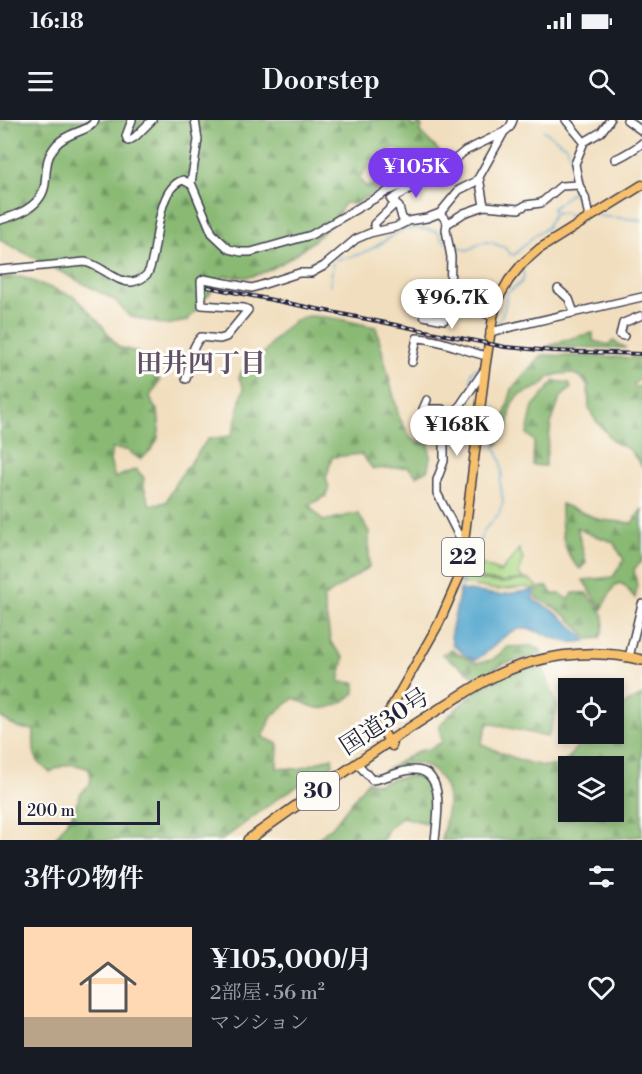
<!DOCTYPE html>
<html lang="ja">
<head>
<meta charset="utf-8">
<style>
	body { margin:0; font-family:"Libre Bodoni","Noto Serif JP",serif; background:#242831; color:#f1f3f6; height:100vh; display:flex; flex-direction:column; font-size:22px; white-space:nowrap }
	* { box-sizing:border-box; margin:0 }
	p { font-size:20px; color:#9ea1a6 }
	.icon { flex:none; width:33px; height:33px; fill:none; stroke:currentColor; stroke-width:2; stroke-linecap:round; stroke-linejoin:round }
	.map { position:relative; height:720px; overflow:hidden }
	.sheet { display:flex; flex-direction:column; background:#171b24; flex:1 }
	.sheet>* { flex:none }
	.tools { position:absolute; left:558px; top:558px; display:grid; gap:12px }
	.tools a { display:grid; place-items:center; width:66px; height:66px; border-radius:0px; background:#171b24; box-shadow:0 3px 9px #0003; font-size:30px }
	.scale { position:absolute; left:18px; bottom:15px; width:142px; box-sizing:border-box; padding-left:6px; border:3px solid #22223b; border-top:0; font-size:16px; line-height:21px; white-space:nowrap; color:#22223b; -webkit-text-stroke:4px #fdfcf7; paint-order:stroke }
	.price { position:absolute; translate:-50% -51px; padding:0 14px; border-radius:21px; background:#fff; color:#222; font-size:20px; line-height:39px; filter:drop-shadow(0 2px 3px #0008) }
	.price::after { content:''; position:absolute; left:50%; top:36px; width:18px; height:14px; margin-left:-9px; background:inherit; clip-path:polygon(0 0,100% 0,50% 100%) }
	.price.active { background:#7c3aed; color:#fff }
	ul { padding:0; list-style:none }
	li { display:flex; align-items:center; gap:18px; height:150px; padding:0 24px }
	li span { display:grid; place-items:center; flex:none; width:168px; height:120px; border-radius:0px; color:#555 }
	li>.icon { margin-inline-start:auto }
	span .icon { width:72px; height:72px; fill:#fffc; stroke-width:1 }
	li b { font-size:26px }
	h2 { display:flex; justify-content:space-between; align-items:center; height:72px; padding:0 24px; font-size:26px }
	.status { display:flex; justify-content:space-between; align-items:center; height:42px; padding:0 30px; background:#171b24; direction:ltr }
	.status svg { height:16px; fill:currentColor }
	header { display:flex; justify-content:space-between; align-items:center; height:78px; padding:0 24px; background:#171b24; font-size:27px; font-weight:600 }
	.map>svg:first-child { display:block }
	.grass { fill:url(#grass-tufts); stroke:#677e60; stroke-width:1.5 }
	.forest { fill:url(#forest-firs); stroke:#566e57; stroke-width:1.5; fill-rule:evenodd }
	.cemetery { fill:url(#cemetery-stones); stroke:#677e60; stroke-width:1.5 }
	.water { fill:#52a6ce; stroke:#3a6484; stroke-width:1.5 }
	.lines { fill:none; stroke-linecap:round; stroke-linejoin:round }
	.stream { stroke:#52a6ce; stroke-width:1.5 }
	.minor-casing { stroke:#413e4f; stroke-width:10 }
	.major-casing { stroke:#413e4f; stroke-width:11 }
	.highway-casing { stroke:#413e4f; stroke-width:12 }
	.minor { stroke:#fff; stroke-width:7 }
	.major { stroke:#f7c06c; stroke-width:8 }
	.highway { stroke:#f7c06c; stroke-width:9 }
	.rail-casing { stroke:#22223b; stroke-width:4 }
	.rail { stroke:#fdfcf7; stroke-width:1.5; stroke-dasharray:4.5; stroke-linecap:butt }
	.labels { text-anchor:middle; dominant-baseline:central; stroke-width:6; stroke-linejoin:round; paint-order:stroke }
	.shield { fill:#fdfcf7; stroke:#646373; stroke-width:1.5 }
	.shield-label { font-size:22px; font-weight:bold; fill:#22223b }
	.street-label { font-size:24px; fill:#22223b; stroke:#fdfcf7 }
	.neighbourhood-label { font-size:26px; font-weight:bold; fill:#605068; stroke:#fdfcf7 }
</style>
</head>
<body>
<div class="status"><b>16:18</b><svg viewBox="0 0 49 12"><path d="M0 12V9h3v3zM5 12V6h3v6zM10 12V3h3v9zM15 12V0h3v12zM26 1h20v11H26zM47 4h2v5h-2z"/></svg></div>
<header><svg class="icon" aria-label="menu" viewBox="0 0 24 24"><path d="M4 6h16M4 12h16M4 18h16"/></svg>Doorstep<svg class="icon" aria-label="search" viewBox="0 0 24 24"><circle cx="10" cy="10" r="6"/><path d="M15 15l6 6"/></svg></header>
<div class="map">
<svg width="642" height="720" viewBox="0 0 642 720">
	<defs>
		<pattern id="grass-tufts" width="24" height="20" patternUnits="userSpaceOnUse" patternTransform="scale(1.5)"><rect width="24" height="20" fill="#acd986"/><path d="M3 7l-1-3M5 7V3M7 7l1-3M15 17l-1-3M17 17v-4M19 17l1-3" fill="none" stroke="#94ba75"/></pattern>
		<pattern id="forest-firs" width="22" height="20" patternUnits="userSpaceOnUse" patternTransform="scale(1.5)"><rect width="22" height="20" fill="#89b973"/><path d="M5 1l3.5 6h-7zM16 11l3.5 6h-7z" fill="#709660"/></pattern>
		<pattern id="cemetery-stones" width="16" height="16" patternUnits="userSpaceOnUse" patternTransform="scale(1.5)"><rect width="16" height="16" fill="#acd986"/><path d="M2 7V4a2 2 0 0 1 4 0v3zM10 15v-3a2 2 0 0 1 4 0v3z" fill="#94ba75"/></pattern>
	</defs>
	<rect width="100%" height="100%" fill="#fdfcf7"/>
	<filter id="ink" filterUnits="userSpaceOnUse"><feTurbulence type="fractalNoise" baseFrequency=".0167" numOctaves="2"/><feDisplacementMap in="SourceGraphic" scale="12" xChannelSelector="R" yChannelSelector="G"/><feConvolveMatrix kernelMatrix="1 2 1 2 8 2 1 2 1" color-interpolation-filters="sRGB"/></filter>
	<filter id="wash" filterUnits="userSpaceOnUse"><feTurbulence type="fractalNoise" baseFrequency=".008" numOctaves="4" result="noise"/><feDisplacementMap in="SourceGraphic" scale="24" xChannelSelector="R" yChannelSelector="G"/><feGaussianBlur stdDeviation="1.35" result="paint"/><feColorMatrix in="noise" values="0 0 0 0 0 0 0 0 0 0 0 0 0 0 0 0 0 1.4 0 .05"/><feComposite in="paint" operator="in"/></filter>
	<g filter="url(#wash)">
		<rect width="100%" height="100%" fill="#f1debe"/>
		<path class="grass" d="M466 443H468L469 459 503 463 529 459 538 467 535 469 526 467 497 470 460 463Z"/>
		<path class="forest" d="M0 0H408L413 7 420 4 422 7 420 12 439 31 443 41 438 44 424 36C402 43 408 29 392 28L380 41 372 42 359 58 366 67 374 64 378 70 355 84 344 83C334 111 278 152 248 157 241 158 232 156 224 156L187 201 165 205 129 196 115 180 0 120Z
			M0 157H22L75 177 101 204 118 227 137 232 145 245 160 261 150 276 153 285 158 291C161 313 160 326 140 339L127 330 112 329 110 341 115 358 136 349 144 358 143 364 150 385 166 382 176 362 208 319 231 316C238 300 237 285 244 269L239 258 242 251 254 248C265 231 288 196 311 196 332 196 355 203 376 207L399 297 412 320 429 323 430 337 428 349 417 356 408 347 373 349 361 334 332 337 326 359 329 367 326 376 309 385 323 401 358 393 369 412V447L323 478 331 523 344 538 339 562 355 563V573C346 581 331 590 318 588 310 587 301 581 294 578L272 596 263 617 278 624 277 648 299 649 332 637 333 645 281 676 222 720H54L73 693 81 673 90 664 91 656 89 649C71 642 66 643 50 652 32 641 33 629 34 610L18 608 0 597Z
			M593 213V221L609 225 613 221 626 228 546 227 575 217Z
			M542 235 642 238V257L633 265 636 268 642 265V346L629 329 615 323 594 298 589 288 588 266 581 257 571 253 559 254 549 257 541 266 521 274 512 283 508 307 496 326 512 269Z
			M555 261 569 263 571 268 560 278 551 304 545 346 533 345 534 321 527 314 533 286Z
			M561 384 601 400 632 403 642 389V441L634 449 637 466 635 478 624 465 619 463 614 466 602 489 583 460 613 457 624 440 613 422 585 412 577 407 586 443 580 449C561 431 561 408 561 384Z
			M542 467H548L552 474H560L569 480 573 473H586C601 489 610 496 600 518L588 519C571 498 560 489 536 478V471Z
			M532 526 541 530V535L505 543 477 558 442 534 452 530 476 543 492 540 508 527Z
			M541 544 558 587 548 617 488 603 481 624C498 631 546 655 563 643 572 636 578 622 587 614H614V590L642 575V716L600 720H441C444 708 448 695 448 682 448 662 433 644 413 643 401 642 390 655 378 655L418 631 430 629 442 622 439 606C472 571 494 555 541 544ZM568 646H614V692H568Z
			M421 655 431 663 435 685 431 704 402 697 388 709 383 720H316L333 706 368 661 377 664 397 658Z"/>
		<path class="cemetery" d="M519 429 523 439 519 454 524 459 503 462 469 457 470 443 473 441 501 452Z"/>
		<path class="water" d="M460 470 500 475 534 470 533 480C555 490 570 503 586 521 580 522 573 523 567 522 550 519 529 503 513 511 498 518 490 533 475 540L467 536 452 524 451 513Z"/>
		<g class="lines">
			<path class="stream" d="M543 10 567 27 573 44
				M554 92 552 89 576 69
				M598 96 642 100
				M450 124 467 130C474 128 480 121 488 122 494 122 497 126 504 127L510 134 514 135 536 114 547 108C556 80 563 97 583 97
				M336 140C344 137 352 137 360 134 396 121 392 100 438 112L441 119 446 123
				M330 165 333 143
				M496 207 505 188 507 173C516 165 528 164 522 149
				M471 263 472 251 481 246
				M469 436 470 430 479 422 485 409 499 394 503 382 500 361 502 355 501 341 495 328 500 308 497 290 485 283
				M463 471 461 468 469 443"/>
		</g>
	</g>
	<g filter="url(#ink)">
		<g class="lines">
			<g class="minor-casing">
				<path id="minor" d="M132 0 126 16 128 21 135 17 152 0
					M566 0 584 22
					M627 0 642 11
					M615 39C620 38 638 27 642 23
					M479 57 484 86
					M191 63 198 20 195 0
					M440 93 447 102 446 110 451 137 450 178 493 197
					M589 98 585 77 579 65 575 44 584 22 601 12 610 0
					M0 100C19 95 42 86 45 64 47 47 45 38 57 24 69 11 90 12 95 0
					M407 102 402 98 399 87 391 80 416 65 417 61
					M447 104 464 93 484 86 519 89 526 85 541 83 561 66 579 65
					M377 111 374 104 395 84
					M0 150 85 142C101 145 116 163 132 162 138 161 144 158 148 153 159 133 154 69 183 60L192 65 212 113 229 129 241 132H251L311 115 388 71 429 56 442 50 465 31 504 12 510 7 513 0
					M558 169 569 179 574 193
					M424 196 444 200 450 178
					M490 212 642 177
					M624 216 620 215 623 203 640 196
					M412 242 417 218C441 219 463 231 487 236
					M186 259C190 245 190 228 201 217L220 219 226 217 248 190 244 188 202 185 201 161 204 159 252 168 299 153H311L324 146 356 119 370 113 396 107 408 101 427 98 440 93 459 70 475 62 479 57 504 12
					M427 280 423 289H442L451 297
					M464 426 437 373V360L444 341V309L485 249
					M629 537 642 484
					M357 643 372 660C386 659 399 650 413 650 447 649 437 699 435 720"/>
			</g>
			<g class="major-casing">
				<path id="major" d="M392 626 382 610 383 602 439 503 460 455 485 249 493 197 498 179 509 160 522 144 539 129 642 65"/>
			</g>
			<g class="highway-casing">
				<path id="highway" d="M248 720C310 676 372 631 436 591 462 575 487 557 516 547 555 533 602 529 642 540"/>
			</g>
			<use href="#minor" class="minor"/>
			<use href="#major" class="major"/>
			<use href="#highway" class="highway"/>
			<g class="rail-casing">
				<path id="rail" d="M208 167 505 227 553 231 642 234"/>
			</g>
			<use href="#rail" class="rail"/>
		</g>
	</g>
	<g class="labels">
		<g class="shield">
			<rect x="442" y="418" width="42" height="38" rx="4.5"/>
			<rect x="297" y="652" width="42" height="38" rx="4.5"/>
		</g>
		<g class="shield-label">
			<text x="463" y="437">22</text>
			<text x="318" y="671">30</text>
		</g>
		<g class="street-label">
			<text transform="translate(385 602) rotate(-33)">国道30号</text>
		</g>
		<g class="neighbourhood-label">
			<text x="201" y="244">田井四丁目</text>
		</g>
	</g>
</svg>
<div class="tools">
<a><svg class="icon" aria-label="locate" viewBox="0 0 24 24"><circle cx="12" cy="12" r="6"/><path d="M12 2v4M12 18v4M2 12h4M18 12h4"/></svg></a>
<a><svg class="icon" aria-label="layers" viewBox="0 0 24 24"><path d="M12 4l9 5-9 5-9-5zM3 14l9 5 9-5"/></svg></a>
</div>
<div class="scale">200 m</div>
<b class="price active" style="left:416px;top:79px">¥105K</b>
<b class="price" style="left:452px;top:210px">¥96.7K</b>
<b class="price" style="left:457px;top:337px">¥168K</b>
</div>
<section class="sheet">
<h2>3件の物件<svg class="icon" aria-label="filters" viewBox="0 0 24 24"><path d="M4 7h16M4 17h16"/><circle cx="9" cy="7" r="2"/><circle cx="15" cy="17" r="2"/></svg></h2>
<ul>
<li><span style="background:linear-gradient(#ffd9b3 75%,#b9a48a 0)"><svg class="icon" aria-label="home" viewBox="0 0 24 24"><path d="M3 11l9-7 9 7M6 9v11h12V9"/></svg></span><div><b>¥105,000/月</b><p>2部屋 · 56 m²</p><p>マンション</p></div><svg class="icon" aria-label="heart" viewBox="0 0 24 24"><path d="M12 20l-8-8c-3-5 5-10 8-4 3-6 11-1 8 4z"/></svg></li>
</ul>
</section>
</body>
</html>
